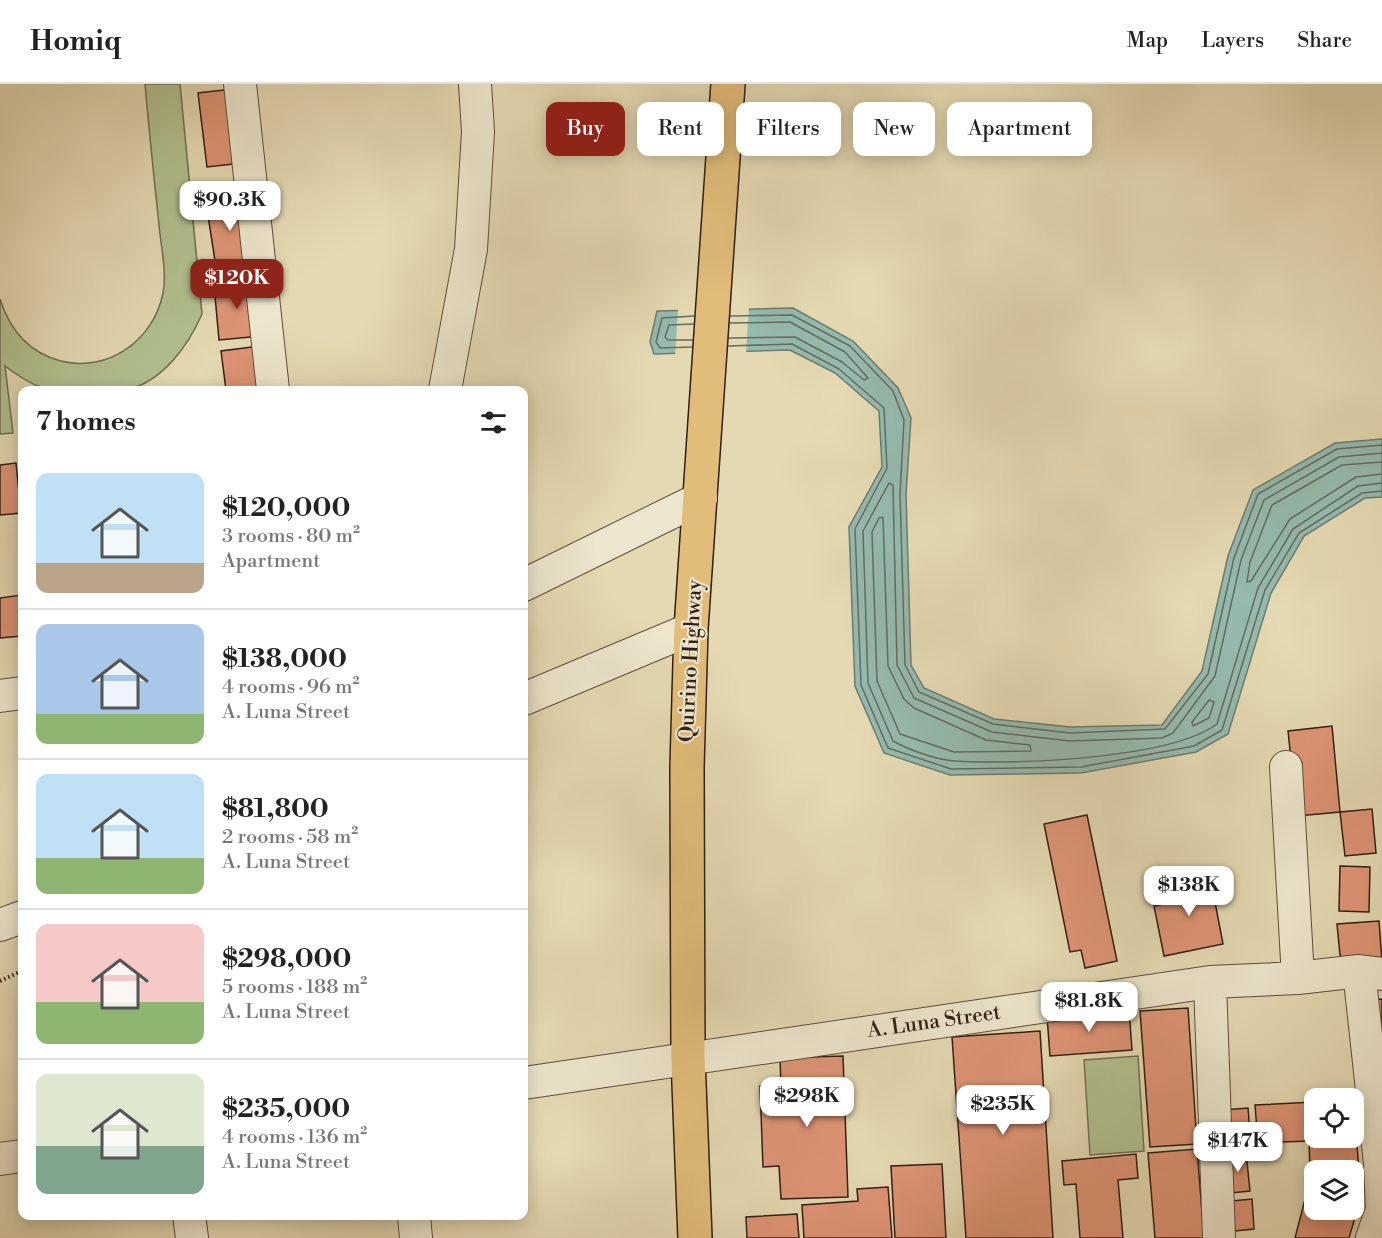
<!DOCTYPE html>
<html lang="en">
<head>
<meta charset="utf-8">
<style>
	body { margin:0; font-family:"Libre Bodoni",serif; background:#f6f6f6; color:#222; height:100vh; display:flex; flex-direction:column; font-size:22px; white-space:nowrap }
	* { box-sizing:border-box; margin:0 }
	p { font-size:20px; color:#767676 }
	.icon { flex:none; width:33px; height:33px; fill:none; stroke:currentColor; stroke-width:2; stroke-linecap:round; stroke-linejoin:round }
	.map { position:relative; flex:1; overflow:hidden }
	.drawer { position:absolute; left:18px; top:302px; width:510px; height:834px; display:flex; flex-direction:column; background:#fff; border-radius:12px; box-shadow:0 3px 15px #0003 }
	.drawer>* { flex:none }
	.banner { position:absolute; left:546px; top:18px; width:570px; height:54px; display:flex; gap:12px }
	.controls { position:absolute; left:1304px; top:1004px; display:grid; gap:12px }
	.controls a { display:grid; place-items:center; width:60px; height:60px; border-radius:12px; background:#fff; box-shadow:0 3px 15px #0003; font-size:30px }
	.price { position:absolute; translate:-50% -51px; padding:0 14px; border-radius:12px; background:#fff; color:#222; font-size:20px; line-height:39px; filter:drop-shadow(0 2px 3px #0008) }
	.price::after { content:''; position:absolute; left:50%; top:36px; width:18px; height:14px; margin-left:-9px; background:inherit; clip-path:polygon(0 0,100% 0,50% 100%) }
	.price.active { background:#8f2418; color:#fff }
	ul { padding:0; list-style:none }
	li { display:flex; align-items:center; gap:18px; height:150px; padding:0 18px }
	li+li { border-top:2px solid #e0e0e0 }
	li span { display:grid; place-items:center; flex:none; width:168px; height:120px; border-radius:12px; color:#555 }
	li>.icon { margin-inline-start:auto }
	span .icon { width:72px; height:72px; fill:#fffc; stroke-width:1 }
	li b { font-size:26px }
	h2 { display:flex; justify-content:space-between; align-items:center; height:72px; padding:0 18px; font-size:26px }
	.chip { padding:0 21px; border-radius:12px; background:#fff; box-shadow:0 3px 15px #0003; font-size:21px; line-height:54px }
	.chip.active { background:#8f2418; color:#fff }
	header { display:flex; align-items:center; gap:36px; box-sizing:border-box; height:84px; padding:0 30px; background:#fff; border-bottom:2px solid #e0e0e0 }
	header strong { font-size:28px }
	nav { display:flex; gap:33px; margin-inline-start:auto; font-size:21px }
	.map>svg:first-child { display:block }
	.green { fill:#b1c08e; stroke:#716f52; stroke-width:1.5 }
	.water { fill:#95baae; stroke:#6d7c71; stroke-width:1.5 }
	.pier { fill:#e4d9b2 }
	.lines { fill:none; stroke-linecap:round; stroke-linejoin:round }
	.shore { stroke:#636c62; stroke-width:1.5 }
	.building { fill:#de9475; stroke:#311e15; stroke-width:1.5 }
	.minor-casing { stroke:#5e4d3c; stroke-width:34 }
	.highway-casing { stroke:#311e15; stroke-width:36 }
	.path { stroke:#311e15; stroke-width:4; stroke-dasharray:1.5 3; stroke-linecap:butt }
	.minor { stroke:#ede6cd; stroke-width:32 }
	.highway { stroke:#e2bc79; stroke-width:33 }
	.labels { text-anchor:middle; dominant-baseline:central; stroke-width:4.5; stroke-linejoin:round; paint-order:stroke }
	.street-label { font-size:21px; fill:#311e15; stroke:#ede6cd }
</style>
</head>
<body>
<header>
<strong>Homiq</strong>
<nav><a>Map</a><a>Layers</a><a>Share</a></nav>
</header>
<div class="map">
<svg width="1382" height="1154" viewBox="0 0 1382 1154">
	<rect width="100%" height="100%" fill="#e4d9b2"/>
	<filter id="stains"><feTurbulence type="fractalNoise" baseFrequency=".00333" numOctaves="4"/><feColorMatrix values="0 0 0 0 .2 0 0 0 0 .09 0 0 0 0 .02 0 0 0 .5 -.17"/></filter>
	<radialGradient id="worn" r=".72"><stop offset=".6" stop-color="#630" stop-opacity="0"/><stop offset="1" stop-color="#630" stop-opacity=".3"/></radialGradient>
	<path class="green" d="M145 0H180L202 230C188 262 163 297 127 306 114 309 98 306 85 306 45 306 38 307 5 282L13 349 0 350V215C10 246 29 269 61 277 108 289 154 256 163 209 167 188 161 163 159 141 154 94 149 47 145 0Z
		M1138 972 1144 1067 1090 1071 1084 976Z"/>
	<path class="water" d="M793 224 853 257 898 304 911 334 906 410 911 581 924 604 994 635 1070 643 1162 641 1202 587 1228 472 1253 406 1335 359 1382 355V413L1365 414 1304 452 1271 509 1228 650 1196 668 1081 689 950 691 884 669 855 602 849 443 882 383 879 327 835 289 790 266 654 270 650 258 657 227Z"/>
	<path class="pier" d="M749 222 746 270 675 273 678 224Z"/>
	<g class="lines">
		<path class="shore" d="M730 232 792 231 850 262 893 307 904 336 900 410 905 581 919 608 993 640 1070 649 1165 645 1208 590 1234 474 1258 410 1337 365 1382 361
			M729 254 795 253 842 278 864 296 868 294 845 268 790 238 730 239
			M693 256H668L665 253 669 241 694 240
			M728 262 792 260 839 285 884 324 887 384 855 445 861 601 888 664 951 685 1081 683 1194 662 1222 646 1265 506 1299 449 1362 409 1382 407
			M692 263 660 264 656 258 662 234 694 232
			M1382 369 1339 373 1264 416 1241 476 1215 592 1173 649 1162 654 1070 657 992 648 914 614 897 581 893 401 889 399 863 447 868 599 893 657C909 666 937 676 955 677 1014 681 1170 675 1217 640L1258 504 1293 445 1358 402 1382 399
			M1382 378 1342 381 1272 421 1250 478 1247 498 1251 497 1290 435 1356 393 1382 390
			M883 433 888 582 904 615 914 624 986 656 1030 661 1031 667 954 668 900 650 877 597 872 448 879 434Z
			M1209 616 1214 618 1209 634 1193 642 1192 638Z"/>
	</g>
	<path class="building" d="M232 5 242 79 207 83 198 9Z
		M243 107 254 185 217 190 205 112Z
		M256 197 261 252 219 256 214 201Z
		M260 262 266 306H226L221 267Z
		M16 379 21 429 0 431V381Z
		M22 511V552L0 554V514Z
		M1332 642 1340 728 1297 732 1288 647Z
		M1372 725 1376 769 1345 772 1340 728Z
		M1087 731 1117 877 1085 884 1081 866 1070 868 1044 740Z
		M1340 782 1370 783 1369 828 1339 827Z
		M1210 792 1223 860 1164 872 1154 822 1168 819 1165 801Z
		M1379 837 1382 878 1341 881 1337 840Z
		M1382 915V989L1374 916Z
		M1188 924 1197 1060 1150 1063 1140 927Z
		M1129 926 1132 966 1050 972 1047 932Z
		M1040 947 1053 1154H966L952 953Z
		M843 972 848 1113 781 1115 779 1082 763 1083 760 1002H781L780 974Z
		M1353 1016 1359 1085 1310 1087 1309 1057 1258 1059 1255 1021 1314 1018V1053H1353Z
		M1248 1024 1251 1060 1227 1062 1223 1026Z
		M1197 1065 1204 1154H1155L1148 1069Z
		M1246 1068 1250 1107 1231 1109 1227 1070Z
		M1136 1070 1138 1094 1118 1096 1123 1154H1080L1076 1100 1064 1101 1062 1077Z
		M942 1080 946 1154H895L891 1082Z
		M1353 1095H1366L1349 1154H1295L1310 1096H1314V1125H1353Z
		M888 1103 892 1154H804L802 1121 858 1117 857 1105Z
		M1252 1115 1254 1145 1235 1147 1232 1117Z
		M797 1130 799 1154H747L746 1133Z"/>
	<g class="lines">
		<g class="minor-casing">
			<path id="minor" d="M240 0 273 306
				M445 306 471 165 478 48 475 0
				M524 501 701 414
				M0 612 22 609
				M524 615 691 545
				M1286 683 1298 894
				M0 841 22 833
				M1359 887 1380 1079 1382 1126 1372 1154
				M1210 898 1219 1154
				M524 999 1210 898 1298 894 1359 887 1382 890
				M0 1075 22 1072
				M189 1131 192 1154
				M414 1131 416 1154"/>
		</g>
		<g class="highway-casing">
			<path id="highway" d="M695 1154 688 974 687 683 691 545 728 0"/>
		</g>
		<path class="path" d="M0 897 22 887"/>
		<use href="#minor" class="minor"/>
		<use href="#highway" class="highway"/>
	</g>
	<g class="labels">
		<g class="street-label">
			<text transform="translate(691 577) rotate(-87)">Quirino Highway</text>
			<text transform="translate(934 938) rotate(-8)">A. Luna Street</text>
		</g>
	</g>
	<rect width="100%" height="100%" filter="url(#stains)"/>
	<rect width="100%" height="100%" fill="url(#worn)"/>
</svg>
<div class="controls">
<a><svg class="icon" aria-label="locate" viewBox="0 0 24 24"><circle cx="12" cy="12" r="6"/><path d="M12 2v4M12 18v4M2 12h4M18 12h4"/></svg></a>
<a><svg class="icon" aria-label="layers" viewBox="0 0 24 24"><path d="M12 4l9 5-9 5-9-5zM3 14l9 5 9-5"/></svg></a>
</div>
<b class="price" style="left:230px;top:148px">$90.3K</b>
<b class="price active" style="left:237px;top:226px">$120K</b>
<b class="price" style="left:1189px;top:833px">$138K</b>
<b class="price" style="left:1089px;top:949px">$81.8K</b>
<b class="price" style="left:807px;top:1044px">$298K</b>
<b class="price" style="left:1003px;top:1052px">$235K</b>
<b class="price" style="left:1238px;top:1089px">$147K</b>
<div class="banner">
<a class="chip active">Buy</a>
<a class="chip">Rent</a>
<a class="chip">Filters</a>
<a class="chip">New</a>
<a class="chip">Apartment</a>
</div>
<section class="drawer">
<h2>7 homes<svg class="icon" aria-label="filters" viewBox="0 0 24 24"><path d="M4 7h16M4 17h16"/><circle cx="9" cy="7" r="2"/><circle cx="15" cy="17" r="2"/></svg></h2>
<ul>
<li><span style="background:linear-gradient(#bfe0f5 75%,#b9a48a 0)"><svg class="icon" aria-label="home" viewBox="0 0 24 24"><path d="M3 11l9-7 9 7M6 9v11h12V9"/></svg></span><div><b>$120,000</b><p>3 rooms · 80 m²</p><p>Apartment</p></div></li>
<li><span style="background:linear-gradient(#a9c7e8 75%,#8fb573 0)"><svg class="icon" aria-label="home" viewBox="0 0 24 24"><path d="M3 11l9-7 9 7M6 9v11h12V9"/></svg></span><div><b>$138,000</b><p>4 rooms · 96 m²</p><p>A. Luna Street</p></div></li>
<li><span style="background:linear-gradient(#bfe0f5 70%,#8fb573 0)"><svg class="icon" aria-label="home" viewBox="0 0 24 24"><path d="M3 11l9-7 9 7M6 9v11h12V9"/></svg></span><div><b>$81,800</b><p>2 rooms · 58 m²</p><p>A. Luna Street</p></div></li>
<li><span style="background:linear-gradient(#f6c9c9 65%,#8fb573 0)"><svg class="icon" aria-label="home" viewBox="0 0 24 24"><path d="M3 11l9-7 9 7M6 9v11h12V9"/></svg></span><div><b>$298,000</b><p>5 rooms · 188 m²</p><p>A. Luna Street</p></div></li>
<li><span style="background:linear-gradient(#dfe7d0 60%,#7fa58c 0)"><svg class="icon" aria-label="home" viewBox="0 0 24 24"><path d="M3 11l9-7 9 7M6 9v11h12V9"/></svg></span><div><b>$235,000</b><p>4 rooms · 136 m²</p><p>A. Luna Street</p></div></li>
</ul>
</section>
</div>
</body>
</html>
